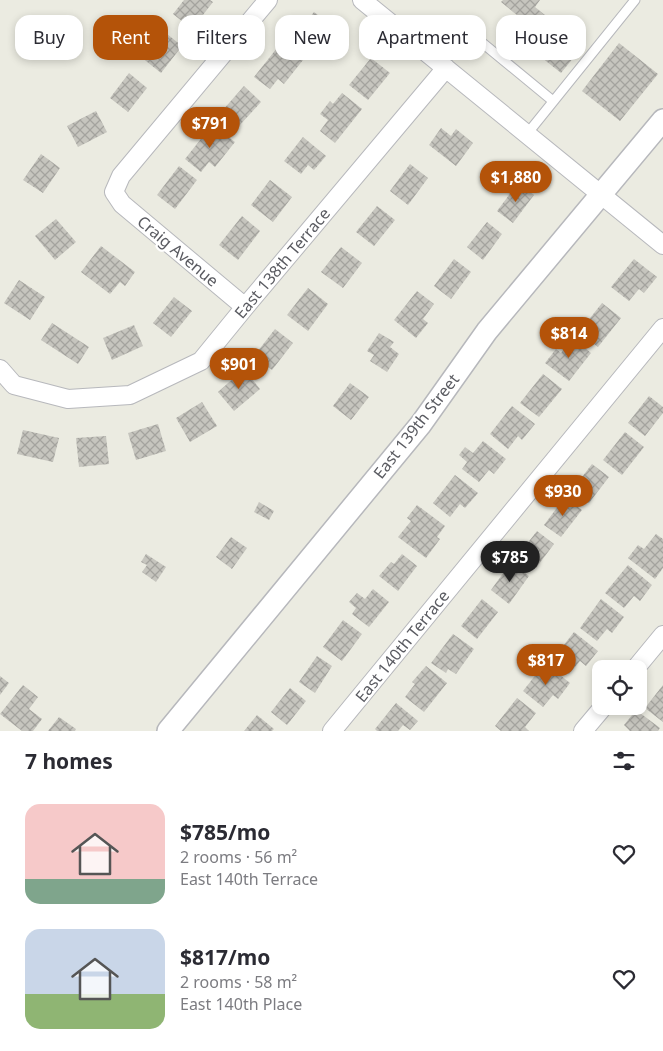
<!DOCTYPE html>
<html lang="en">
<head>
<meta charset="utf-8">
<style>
	body { margin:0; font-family:"Noto Sans",sans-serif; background:#f2f2f3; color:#2b2b33; height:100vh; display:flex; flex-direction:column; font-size:19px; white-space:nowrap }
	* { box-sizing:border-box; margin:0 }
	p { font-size:16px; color:#7c7c81 }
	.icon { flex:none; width:28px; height:28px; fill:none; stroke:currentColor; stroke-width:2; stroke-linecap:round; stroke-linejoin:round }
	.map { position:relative; height:731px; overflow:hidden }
	.drawer { display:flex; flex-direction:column; background:#fff; flex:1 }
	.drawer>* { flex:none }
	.hud { position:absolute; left:15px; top:15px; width:634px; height:45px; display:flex; gap:10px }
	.tools { position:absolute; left:592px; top:660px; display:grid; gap:10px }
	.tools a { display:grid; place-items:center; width:55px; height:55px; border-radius:10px; background:#fff; box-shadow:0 2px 8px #0003; font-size:25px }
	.price { position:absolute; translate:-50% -42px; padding:0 11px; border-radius:18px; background:#b45309; color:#fff; font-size:16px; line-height:32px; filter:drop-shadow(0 1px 2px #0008) }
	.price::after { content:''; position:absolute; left:50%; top:30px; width:15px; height:11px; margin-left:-8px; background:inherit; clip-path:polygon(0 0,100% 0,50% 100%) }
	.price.selected { background:#222; color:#fff }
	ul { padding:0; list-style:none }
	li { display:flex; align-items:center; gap:15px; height:125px; padding:0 25px }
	li span { display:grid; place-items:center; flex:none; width:140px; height:100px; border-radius:15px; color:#555 }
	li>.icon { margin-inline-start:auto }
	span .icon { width:60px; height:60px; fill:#fffc; stroke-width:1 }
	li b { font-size:21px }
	h2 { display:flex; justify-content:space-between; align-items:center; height:60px; padding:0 25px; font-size:21px }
	.tag { padding:0 18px; border-radius:15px; background:#fff; box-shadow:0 2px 8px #0003; font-size:18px; line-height:45px }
	.tag.selected { background:#b45309; color:#fff }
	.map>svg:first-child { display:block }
	.building { fill:url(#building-cross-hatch) }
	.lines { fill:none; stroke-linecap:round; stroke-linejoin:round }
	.service-casing { stroke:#b7b8bc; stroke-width:11 }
	.minor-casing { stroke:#b7b8bc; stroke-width:20 }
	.tertiary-casing { stroke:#b7b8bc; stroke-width:24 }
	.service { stroke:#fff; stroke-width:9 }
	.minor { stroke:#fff; stroke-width:18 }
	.tertiary { stroke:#fff; stroke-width:21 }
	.labels { text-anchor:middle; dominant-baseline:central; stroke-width:4.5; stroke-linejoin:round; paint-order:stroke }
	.street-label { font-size:16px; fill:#5a5b61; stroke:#fff }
</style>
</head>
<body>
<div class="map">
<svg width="663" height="731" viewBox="0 0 663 731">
	<defs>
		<pattern id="building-cross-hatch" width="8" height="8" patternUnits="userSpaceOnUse" patternTransform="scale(1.25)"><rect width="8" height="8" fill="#c6c5be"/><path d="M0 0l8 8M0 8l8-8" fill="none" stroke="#a4a39e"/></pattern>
	</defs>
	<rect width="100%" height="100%" fill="#ebebe1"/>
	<path class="building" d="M184 0H210L213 2 192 29 173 14Z
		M503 0H540L535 7 583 46 561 73 512 34 523 20 501 2Z
		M314 12 331 25 310 52 288 35 301 18 306 22Z
		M162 30 182 46 161 73 141 57Z
		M281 43 303 60 284 84 278 79 270 89 254 77Z
		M619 43 658 74 620 121 582 91Z
		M371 58 390 73 368 100 349 85Z
		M129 73 147 88 128 112 110 98Z
		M244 86 261 102 239 126 222 111Z
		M342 93 362 109 335 143 320 131 328 120 320 114 330 101 333 104Z
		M96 111 107 132 78 147 67 126Z
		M212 125 235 142 215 167 209 162 201 172 185 159Z
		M441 128 451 136 456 129 473 143 456 166 429 145Z
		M303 137 326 156 314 170 308 165 301 174 284 161Z
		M41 154 60 168 43 193 23 180Z
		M410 164 428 178 408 205 390 191Z
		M179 166 197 180 175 209 157 195Z
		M270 180 292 197 273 222 251 205Z
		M518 183 534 195 513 223 497 211Z
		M377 206 395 220 374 246 356 232Z
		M242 216 260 231 238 260 219 245Z
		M56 219 76 242 55 260 35 236Z
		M487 222 502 234 483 260 467 247Z
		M101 246 135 272 125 286 120 282 110 294 81 272Z
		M341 247 362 263 343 288 321 272Z
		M454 259 471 272 451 299 434 286Z
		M634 259 657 277 644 293 639 289 629 301 611 287Z
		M19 280 45 297 30 320 4 303Z
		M308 288 328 304 308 331 287 315Z
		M417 291 434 304 423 319 428 323 416 338 394 320Z
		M174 297 192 311 171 337 153 323Z
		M602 303 621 318 598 347 579 332Z
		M52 323 89 347 78 364 41 340Z
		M134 325 143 346 112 360 103 338Z
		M275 329 293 343 272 370 254 356Z
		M379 333 394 342 390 347 399 354 387 372 370 361 374 355 367 351Z
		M573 338 591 353 569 381 545 363 556 349 561 353Z
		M244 369 260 389 234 411 218 392Z
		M543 374 562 389 539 417 520 403Z
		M350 383 369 397 351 420 333 406Z
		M649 396 663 407V413L645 436 628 423Z
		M202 402 217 426 190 442 176 418Z
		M512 406 535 424 522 440 518 436 508 449 490 434Z
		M158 424 166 451 136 460 128 433Z
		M23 430 59 438 53 462 17 454Z
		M625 432 644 447 622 475 603 460Z
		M106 436 109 464 79 467 76 438Z
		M483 441 506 459 494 474 489 470 479 482 462 469 467 462 459 455 465 447 473 453Z
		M592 464 609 477 589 503 572 490Z
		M455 475 478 493 465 508 460 504 450 517 433 503Z
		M565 497 582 510 561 537 544 525Z
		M259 502 274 511 269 520 254 512Z
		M417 505 445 526 437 537 440 539 426 558 398 537 411 521 407 518Z
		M537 531 554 544 536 568 519 554Z
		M656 534 663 539V568L655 579 628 558 638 545 644 549Z
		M231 537 247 548 232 569 216 557Z
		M146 554 166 567 156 582 142 572 147 565 141 562Z
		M402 554 417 566 398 591 379 576 391 562 394 564Z
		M511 562 529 576 509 604 491 590Z
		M628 565 652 585 640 601 634 596 624 608 605 593Z
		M373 589 389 602 369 627 352 614 356 608 349 602 357 593 365 599Z
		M482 599 498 612 477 639 461 626Z
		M601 599 624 617 612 633 607 629 597 641 580 628Z
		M343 620 362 634 342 661 323 647Z
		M574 632 598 651 586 666 580 661 569 674 552 660Z
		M453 634 474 649 456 674 448 669 446 673 431 663Z
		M317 656 332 666 315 693 299 682Z
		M545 663 570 683 558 699 553 695 543 707 523 691Z
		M426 666 447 683 424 712 405 697 415 684 412 682Z
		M0 676 9 683 0 695Z
		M23 685 38 697 29 709 42 719 33 731H22L0 714Z
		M663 685V722L645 708Z
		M290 688 306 701 287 725 271 712Z
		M517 698 536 713 525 727 529 731H501L495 726Z
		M396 703 418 721 410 730 403 725 398 731H377L375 729Z
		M636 710 660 728 658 731H630L624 725Z
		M257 715 274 729 272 731H244Z
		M59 717 76 729 75 731H48Z"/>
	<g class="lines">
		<g class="service-casing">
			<path id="service" d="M440 64 465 34 474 36 553 101
				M527 134 635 0"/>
		</g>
		<g class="minor-casing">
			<path id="minor" d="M362 0 663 245
				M245 307 122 204 114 192 121 176 268 0
				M0 369 14 385 68 399 130 395 201 361 245 307 446 68
				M635 669 663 635
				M332 731 663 328
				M583 731 604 706"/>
		</g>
		<g class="tertiary-casing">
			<path id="tertiary" d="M168 731 421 424 487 331 663 120"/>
		</g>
		<use href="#service" class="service"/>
		<use href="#minor" class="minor"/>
		<use href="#tertiary" class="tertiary"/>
	</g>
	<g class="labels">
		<g class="street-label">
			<text transform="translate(178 251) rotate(40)">Craig Avenue</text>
			<text transform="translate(282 263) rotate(-50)">East 138th Terrace</text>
			<text transform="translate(416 426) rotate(-52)">East 139th Street</text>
			<text transform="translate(402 646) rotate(-51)">East 140th Terrace</text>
		</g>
	</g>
</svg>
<div class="tools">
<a><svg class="icon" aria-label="locate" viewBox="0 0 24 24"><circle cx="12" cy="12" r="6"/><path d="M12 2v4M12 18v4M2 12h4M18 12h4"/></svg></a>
</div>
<b class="price" style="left:210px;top:149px">$791</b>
<b class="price" style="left:516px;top:203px">$1,880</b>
<b class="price" style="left:569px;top:359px">$814</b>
<b class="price" style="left:239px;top:390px">$901</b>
<b class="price" style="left:563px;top:517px">$930</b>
<b class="price selected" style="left:510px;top:583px">$785</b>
<b class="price" style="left:546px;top:686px">$817</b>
<div class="hud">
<a class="tag">Buy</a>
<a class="tag selected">Rent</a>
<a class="tag">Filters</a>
<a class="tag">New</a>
<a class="tag">Apartment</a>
<a class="tag">House</a>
</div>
</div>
<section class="drawer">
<h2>7 homes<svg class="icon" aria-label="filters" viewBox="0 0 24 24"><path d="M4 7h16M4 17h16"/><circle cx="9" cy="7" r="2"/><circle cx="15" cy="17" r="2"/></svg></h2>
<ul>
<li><span style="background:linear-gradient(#f6c9c9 75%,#7fa58c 0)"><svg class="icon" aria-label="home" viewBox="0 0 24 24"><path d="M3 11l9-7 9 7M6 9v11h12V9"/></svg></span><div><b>$785/mo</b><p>2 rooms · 56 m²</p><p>East 140th Terrace</p></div><svg class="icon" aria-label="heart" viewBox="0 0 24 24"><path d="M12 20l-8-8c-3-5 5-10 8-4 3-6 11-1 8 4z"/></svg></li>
<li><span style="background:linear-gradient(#c9d6e8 65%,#8fb573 0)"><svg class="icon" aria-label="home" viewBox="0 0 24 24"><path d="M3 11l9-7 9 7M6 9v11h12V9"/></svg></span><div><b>$817/mo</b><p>2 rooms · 58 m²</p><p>East 140th Place</p></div><svg class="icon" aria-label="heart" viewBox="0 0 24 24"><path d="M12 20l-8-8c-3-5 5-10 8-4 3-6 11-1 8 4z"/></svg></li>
</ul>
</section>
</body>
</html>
